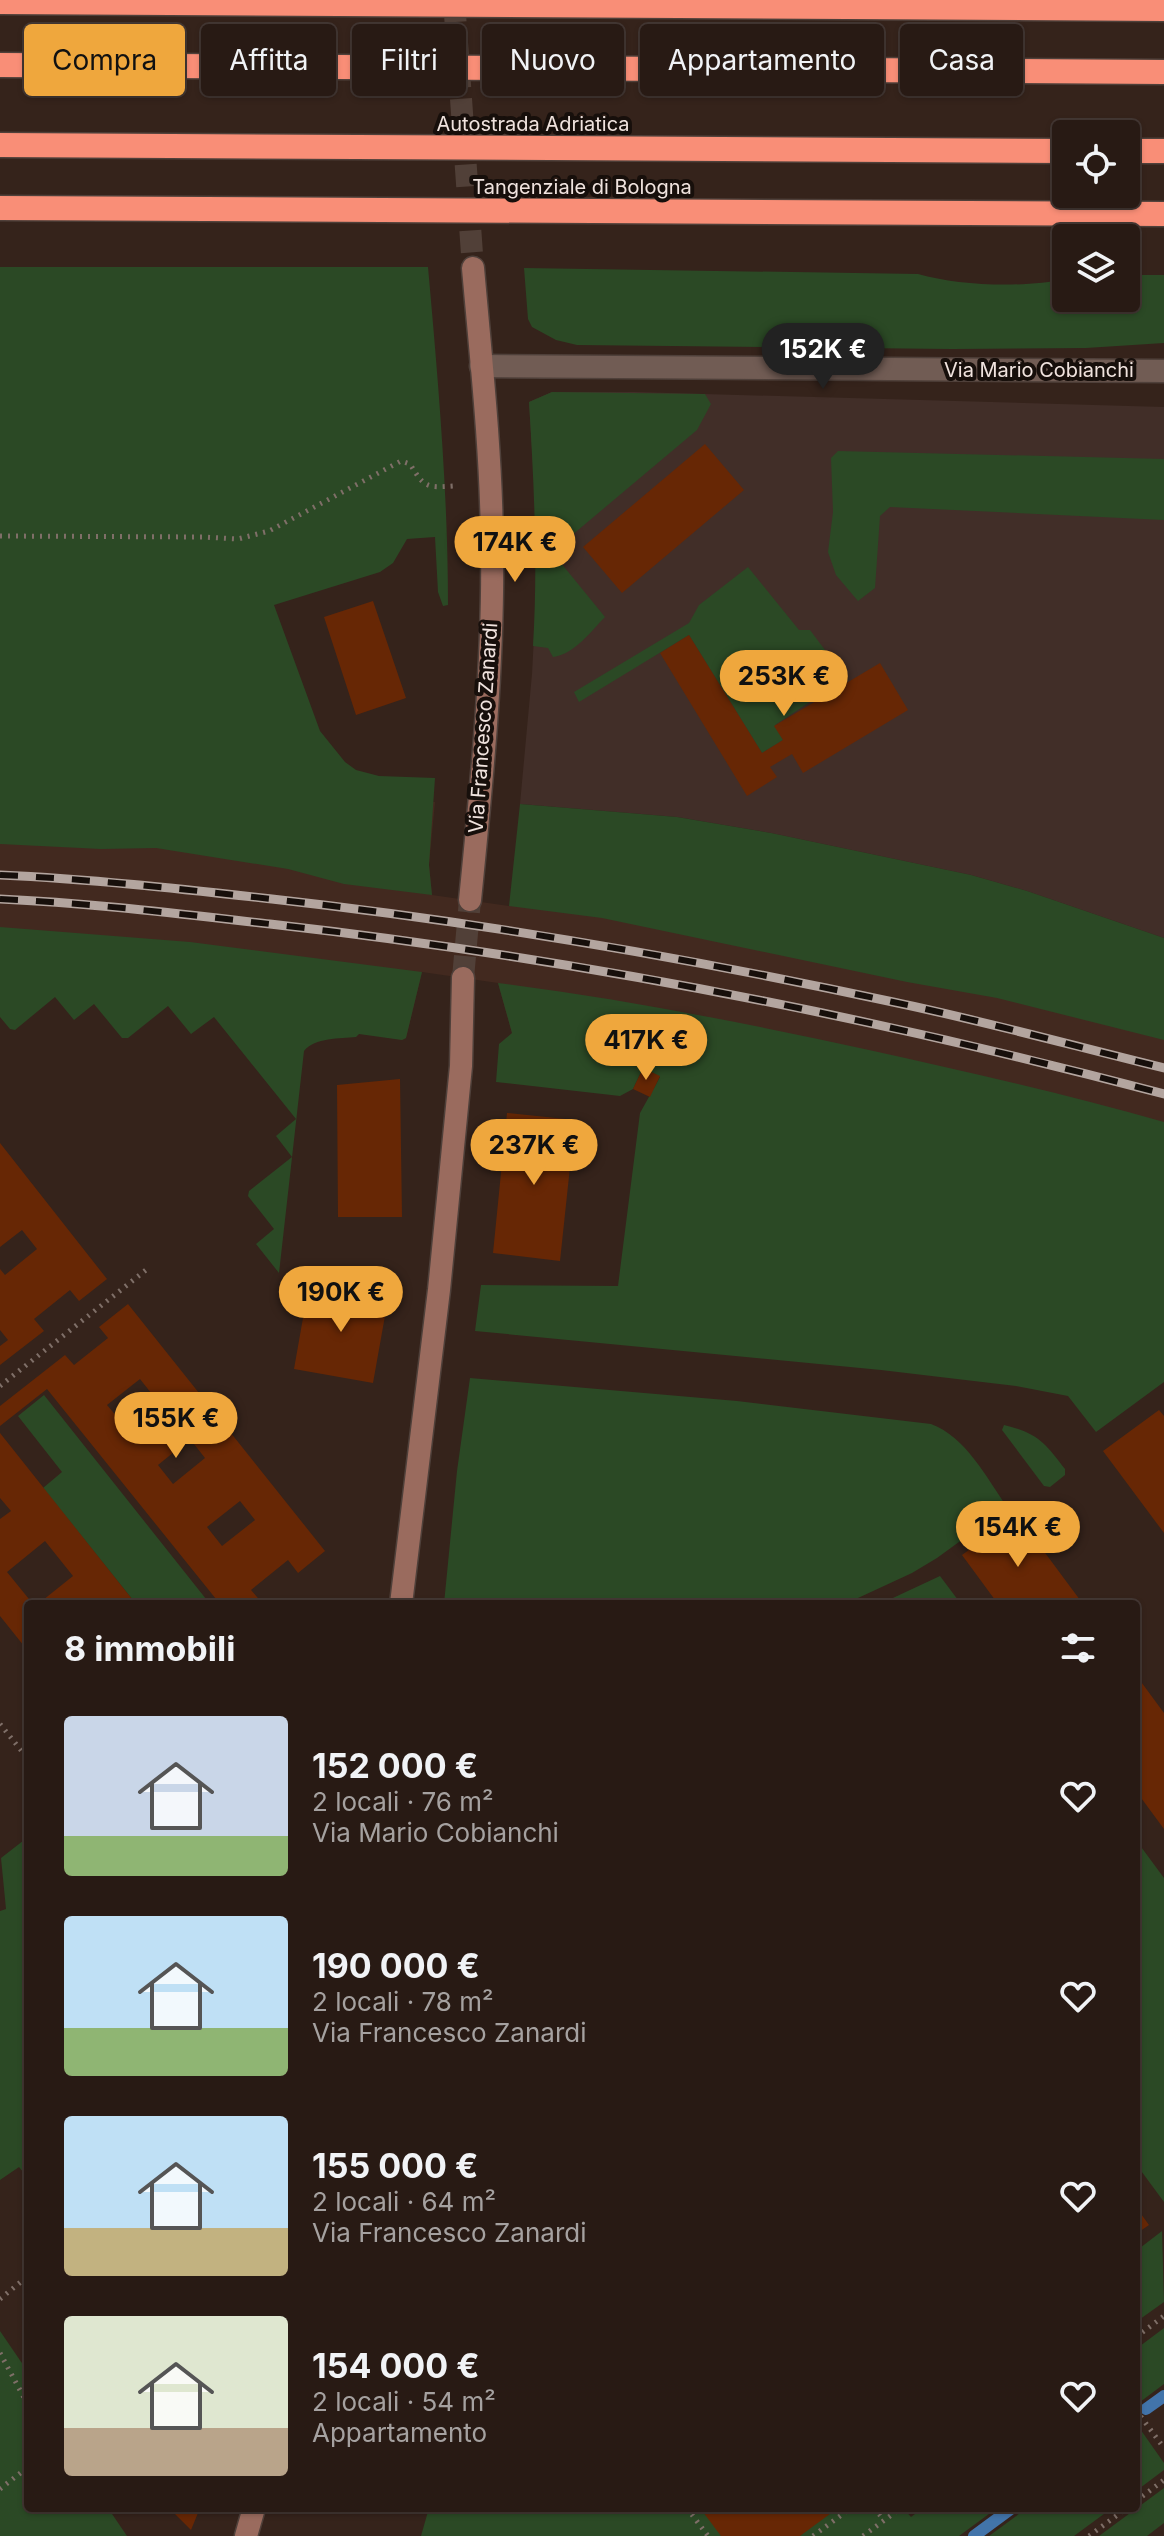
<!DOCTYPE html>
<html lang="it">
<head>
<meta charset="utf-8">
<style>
	body { margin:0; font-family:Inter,sans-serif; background:#342722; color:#f1f3f6; height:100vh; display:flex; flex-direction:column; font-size:30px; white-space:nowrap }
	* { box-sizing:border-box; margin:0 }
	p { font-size:26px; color:#a5a1a0 }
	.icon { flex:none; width:44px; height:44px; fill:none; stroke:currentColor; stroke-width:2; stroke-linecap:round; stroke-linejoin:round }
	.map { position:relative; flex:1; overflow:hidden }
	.side { position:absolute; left:24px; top:1600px; width:1116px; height:912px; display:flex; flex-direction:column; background:#281a14; border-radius:8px; box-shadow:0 2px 6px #0004,0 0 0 2px #443834 }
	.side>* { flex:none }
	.hud { position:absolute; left:24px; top:24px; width:1116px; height:72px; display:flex; gap:16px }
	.fabs { position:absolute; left:1052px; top:120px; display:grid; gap:16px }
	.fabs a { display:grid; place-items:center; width:88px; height:88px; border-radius:8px; background:#281a14; box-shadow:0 2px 6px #0004,0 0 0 2px #443834; font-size:40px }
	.price { position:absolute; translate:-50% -68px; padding:0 18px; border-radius:28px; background:#efa73d; color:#111; font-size:26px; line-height:52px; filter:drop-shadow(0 2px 4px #0008) }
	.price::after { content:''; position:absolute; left:50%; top:48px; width:24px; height:18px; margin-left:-12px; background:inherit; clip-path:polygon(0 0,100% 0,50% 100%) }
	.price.selected { background:#222; color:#fff }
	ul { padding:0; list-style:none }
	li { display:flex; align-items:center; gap:24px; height:200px; padding:0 40px }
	li span { display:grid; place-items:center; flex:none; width:224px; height:160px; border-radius:8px; color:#555 }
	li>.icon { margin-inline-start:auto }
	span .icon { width:96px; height:96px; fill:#fffc; stroke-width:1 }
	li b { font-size:34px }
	h2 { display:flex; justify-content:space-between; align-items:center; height:96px; padding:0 40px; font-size:34px }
	.pill { padding:0 28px; border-radius:8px; background:#281a14; box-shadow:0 2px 6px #0004,0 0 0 2px #443834; font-size:28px; line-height:72px }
	.pill.selected { background:#efa73d; color:#111 }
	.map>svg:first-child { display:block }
	.built { fill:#42291f }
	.industrial { fill:#412e28 }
	.green { fill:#2b4925 }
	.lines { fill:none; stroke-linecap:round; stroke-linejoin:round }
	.stream { stroke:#4274aa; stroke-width:12 }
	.building { fill:#672705; fill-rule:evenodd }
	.secondary-tunnel { stroke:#514038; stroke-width:22; stroke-dasharray:22 11; stroke-linecap:butt }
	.minor-casing { stroke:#4f403a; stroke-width:25 }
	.secondary-casing { stroke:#4f403a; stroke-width:25 }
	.motorway-casing { stroke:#4f403a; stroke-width:27 }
	.path { stroke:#7f6f68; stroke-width:5; stroke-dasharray:2 6; stroke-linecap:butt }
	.minor { stroke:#715c54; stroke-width:22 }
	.secondary { stroke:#9a6b5e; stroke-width:22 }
	.motorway { stroke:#f98e77; stroke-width:24 }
	.rail-casing { stroke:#b3a59f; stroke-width:9 }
	.rail { stroke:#170f0b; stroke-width:6; stroke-dasharray:18; stroke-linecap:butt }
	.labels { text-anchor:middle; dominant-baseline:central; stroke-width:8; stroke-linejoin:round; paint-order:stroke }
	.street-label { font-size:20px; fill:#f0e3de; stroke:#170f0b }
</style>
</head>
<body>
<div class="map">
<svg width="1164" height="2536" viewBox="0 0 1164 2536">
	<rect width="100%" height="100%" fill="#35231b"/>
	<path class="built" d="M0 760 435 802 429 865 432 895 509 906 527 879 771 833 971 875 1027 891 1164 938V1225L664 1070 512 1033 498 983 422 972 406 1038 402 1040 0 972Z"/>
	<path class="industrial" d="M552 392H635L1164 407V938L1027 891 971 875 771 833 677 817 520 804 532 674 537 580 535 497 529 402Z"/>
	<path class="green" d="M0 267H428C438 379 448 492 448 605L443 606 438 592 435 537 407 539 393 563 380 572 274 605 320 731 345 762 356 770 379 776 435 778 429 865 432 895 344 884 288 869 156 848 101 849 0 844Z
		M524 268 918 274C960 286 1023 288 1066 279V298H1126V275H1164V343L1086 348 952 349 577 345 556 340 532 327 528 319Z
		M552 392 705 394 711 404 697 430 552 552 605 617C591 631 575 654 553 657L548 648 533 646C538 564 534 484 529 402Z
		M838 451 1164 459V520L890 507 880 516 875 588 858 601 836 575 828 552 833 512 831 458Z
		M748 567 799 630H810L846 678 775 725 783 740 762 753 689 635 579 702 574 692 689 623 699 605Z
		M520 804 677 817 771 833 971 875 1027 891 1164 938V1040L997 998 907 982 602 918 509 906Z
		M0 927 190 942 422 972 406 1038 402 1040 359 1034 356 1037C340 1039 315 1037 304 1051L279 1273 256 1244 274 1229 248 1196 249 1191 292 1157 276 1136 296 1119 214 1017 191 1034 168 1006 128 1038H122L94 1004 74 1020 55 997 15 1030 10 1029 0 1017Z
		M498 983C623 999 746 1023 869 1050 968 1072 1067 1094 1164 1122V1382L1096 1432 1068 1396 1016 1386 881 1370 475 1331 481 1285 618 1286 640 1113 660 1077 643 1068 633 1089 620 1096 496 1082 499 1044 512 1033Z
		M470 1378 737 1401 931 1424C966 1437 986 1477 1007 1507L937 1558 912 1573 845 1604H444L457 1471Z
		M44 1395 210 1604H136L43 1488 62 1472 18 1416Z
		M1004 1425C1038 1433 1045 1443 1065 1469V1475L1050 1487 1044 1486 1002 1430Z
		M940 1576 961 1604H880Z
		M28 1837V2178L19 2167 0 2180V1911L6 1909 1 1858Z
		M1136 1840 1164 1878V2202L1136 2164Z
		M1162 2231 1164 2302 1136 2322V2251Z
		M1164 2328V2384L1140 2402 1136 2396V2349Z
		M0 2331 28 2372V2508H108L127 2536H0Z
		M1138 2426 1164 2463V2470L1136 2491Z
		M1164 2488V2523L1147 2536H1099Z
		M429 2508H903L911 2517 923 2508H997L959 2536H421Z
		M1027 2508H1112L1074 2536H989Z"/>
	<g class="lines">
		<path class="stream" d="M1146 2409 1164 2396
			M974 2536 1012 2508"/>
	</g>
	<path class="building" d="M705 444 744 490 622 593 583 547Z
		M373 601 406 698 356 715 324 617Z
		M689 635 762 753 783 740 774 726 880 663 908 710 803 773 792 754 770 767 777 777 747 796 660 653Z
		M643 1068 660 1076 650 1097 633 1089Z
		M400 1079 402 1217H338L337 1085Z
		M507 1113 575 1120 560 1261 493 1253Z
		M0 1143 107 1279 79 1301 70 1290 34 1319 44 1331 0 1365V1346L8 1340 0 1330V1269L5 1275 37 1249 22 1230 0 1247Z
		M309 1284 388 1299 373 1383 294 1369Z
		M128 1304 325 1551 298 1573 288 1560 251 1590 263 1604H220L47 1389 0 1426V1406L65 1355 74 1365 108 1338 99 1327ZM140 1379 155 1398 123 1424 107 1405ZM190 1439 205 1458 173 1484 158 1465ZM240 1501 255 1520 222 1546 207 1527Z
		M1159 1410 1164 1416V1533L1103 1451Z
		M0 1433 136 1604H38L73 1576 45 1541 7 1572 33 1604H28V1651L0 1616V1519L11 1511 0 1498Z
		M1017 1515 1083 1604H998L962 1555Z
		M1136 1675 1164 1713V1829L1136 1791Z
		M1136 2207 1149 2225 1136 2234Z
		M169 2508H200L191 2530Z
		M700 2508H838L800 2536H721Z"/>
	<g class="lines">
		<path class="secondary-tunnel" d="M454 0 473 268
			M463 978 470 900"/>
		<g class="minor-casing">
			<path id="minor" d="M481 366 1164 371"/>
		</g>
		<g class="secondary-casing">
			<path id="secondary" d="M470 900C482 781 494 661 492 541 491 450 481 359 473 268
				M401 1604 439 1290 461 1066 463 978
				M246 2536 254 2508"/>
		</g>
		<g class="motorway-casing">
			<path id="motorway" d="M0 2 1164 9
				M0 65 1164 72
				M0 145 1066 151
				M1126 151H1164
				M0 208 1164 214"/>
		</g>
		<path class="path" d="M0 536 203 537 238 539 269 531 401 461 410 464C424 487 426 488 453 486
			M0 1386 146 1270
			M0 1724 28 1759
			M0 2299 28 2276
			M1136 2337 1164 2316
			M0 2353 28 2405
			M1136 2410 1164 2448
			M0 2489 28 2467
			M1136 2501 1164 2480
			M687 2508 708 2536
			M874 2508 884 2520
			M813 2536 851 2508
			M863 2536 901 2508
			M1089 2536 1127 2508"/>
		<use href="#minor" class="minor"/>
		<use href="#secondary" class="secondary"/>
		<use href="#motorway" class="motorway"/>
		<g class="rail-casing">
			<path id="rail" d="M0 875C91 879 181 889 272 899 480 922 688 958 893 1002 984 1021 1074 1046 1164 1068
				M0 899C90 903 180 914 270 924 572 958 870 1016 1164 1094"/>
		</g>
		<use href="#rail" class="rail"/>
	</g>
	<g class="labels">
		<g class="street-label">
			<text x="533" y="124">Autostrada Adriatica</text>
			<text x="582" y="187">Tangenziale di Bologna</text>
			<text x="1039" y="370">Via Mario Cobianchi</text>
			<text transform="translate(483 728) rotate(-86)">Via Francesco Zanardi</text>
		</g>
	</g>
</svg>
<div class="fabs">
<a><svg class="icon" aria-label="locate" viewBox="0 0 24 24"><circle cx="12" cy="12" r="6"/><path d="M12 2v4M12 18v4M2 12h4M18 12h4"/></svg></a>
<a><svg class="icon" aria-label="layers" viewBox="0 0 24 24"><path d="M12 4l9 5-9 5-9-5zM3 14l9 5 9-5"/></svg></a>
</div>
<b class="price selected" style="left:823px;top:391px">152K €</b>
<b class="price" style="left:515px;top:584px">174K €</b>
<b class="price" style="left:784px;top:718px">253K €</b>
<b class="price" style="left:646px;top:1082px">417K €</b>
<b class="price" style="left:534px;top:1187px">237K €</b>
<b class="price" style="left:341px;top:1334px">190K €</b>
<b class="price" style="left:176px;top:1460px">155K €</b>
<b class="price" style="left:1018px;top:1569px">154K €</b>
<div class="hud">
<a class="pill selected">Compra</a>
<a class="pill">Affitta</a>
<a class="pill">Filtri</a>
<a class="pill">Nuovo</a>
<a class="pill">Appartamento</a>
<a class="pill">Casa</a>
</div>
<section class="side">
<h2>8 immobili<svg class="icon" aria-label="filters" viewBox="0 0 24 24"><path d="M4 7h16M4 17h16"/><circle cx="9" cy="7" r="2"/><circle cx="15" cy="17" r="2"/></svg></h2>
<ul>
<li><span style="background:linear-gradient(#c9d6e8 75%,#8fb573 0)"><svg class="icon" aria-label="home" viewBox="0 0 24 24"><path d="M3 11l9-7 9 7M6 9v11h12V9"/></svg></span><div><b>152 000 €</b><p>2 locali · 76 m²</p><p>Via Mario Cobianchi</p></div><svg class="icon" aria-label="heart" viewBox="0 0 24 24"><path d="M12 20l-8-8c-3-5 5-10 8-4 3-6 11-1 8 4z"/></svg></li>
<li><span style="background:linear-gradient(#bfe0f5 70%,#8fb573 0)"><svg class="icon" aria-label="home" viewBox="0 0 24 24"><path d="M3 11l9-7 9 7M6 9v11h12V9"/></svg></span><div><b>190 000 €</b><p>2 locali · 78 m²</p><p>Via Francesco Zanardi</p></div><svg class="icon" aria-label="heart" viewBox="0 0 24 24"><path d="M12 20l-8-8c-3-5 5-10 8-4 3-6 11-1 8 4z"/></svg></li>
<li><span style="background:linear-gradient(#bfe0f5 70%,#c2b280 0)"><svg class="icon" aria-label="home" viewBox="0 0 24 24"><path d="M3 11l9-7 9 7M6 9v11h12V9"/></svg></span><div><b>155 000 €</b><p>2 locali · 64 m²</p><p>Via Francesco Zanardi</p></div><svg class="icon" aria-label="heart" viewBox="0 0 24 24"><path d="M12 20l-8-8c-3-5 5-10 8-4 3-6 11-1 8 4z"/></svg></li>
<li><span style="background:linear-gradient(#dfe7d0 70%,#b9a48a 0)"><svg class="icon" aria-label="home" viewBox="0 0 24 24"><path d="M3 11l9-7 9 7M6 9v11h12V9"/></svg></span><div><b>154 000 €</b><p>2 locali · 54 m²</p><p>Appartamento</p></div><svg class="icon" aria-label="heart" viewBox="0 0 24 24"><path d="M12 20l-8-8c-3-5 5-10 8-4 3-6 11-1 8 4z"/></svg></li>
</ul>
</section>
</div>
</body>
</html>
